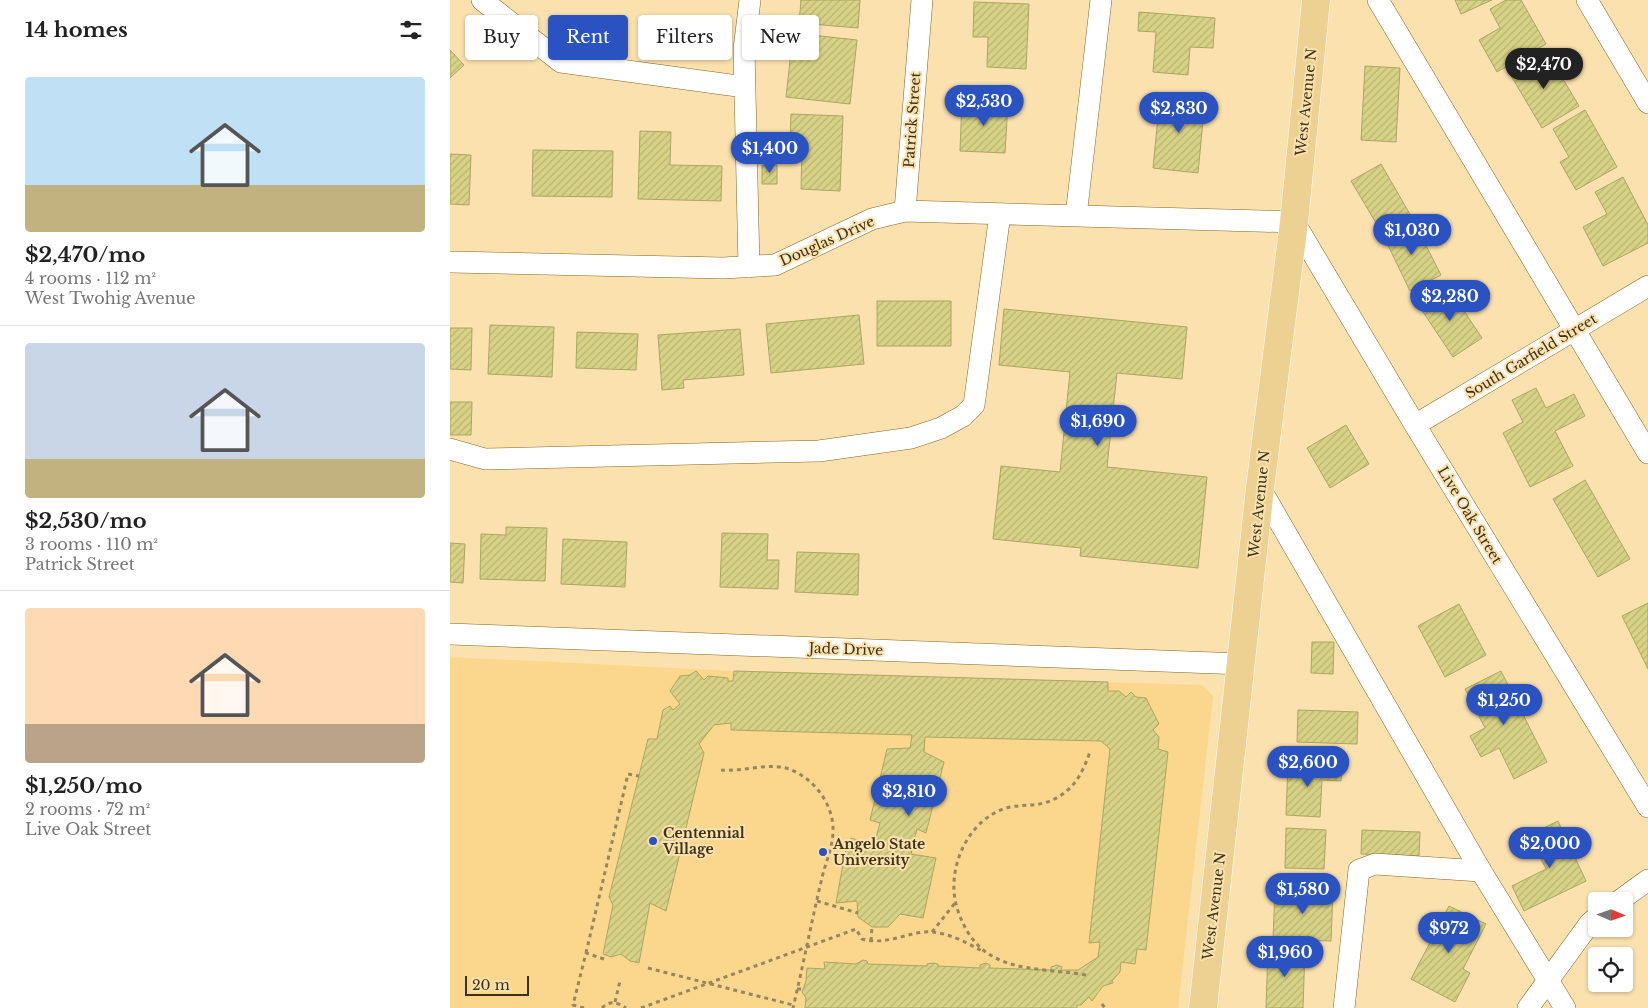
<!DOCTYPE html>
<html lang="en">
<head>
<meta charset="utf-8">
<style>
	body { margin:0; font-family:"Libre Baskerville",serif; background:#f6f6f6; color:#222; height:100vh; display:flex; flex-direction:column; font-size:19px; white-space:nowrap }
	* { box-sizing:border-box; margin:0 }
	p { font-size:16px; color:#767676 }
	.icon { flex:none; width:28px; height:28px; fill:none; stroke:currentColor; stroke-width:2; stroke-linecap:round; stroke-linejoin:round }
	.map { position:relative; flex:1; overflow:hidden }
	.drawer { display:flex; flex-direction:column; background:#fff; width:450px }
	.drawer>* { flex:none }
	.top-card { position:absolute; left:15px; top:15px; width:475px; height:45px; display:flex; gap:10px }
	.needle { width:32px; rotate:92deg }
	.tools { position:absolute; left:1138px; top:892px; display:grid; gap:10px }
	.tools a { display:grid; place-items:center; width:45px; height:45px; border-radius:5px; background:#fff; box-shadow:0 1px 4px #0004; font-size:25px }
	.scale { position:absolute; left:15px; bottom:12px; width:64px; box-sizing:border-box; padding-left:5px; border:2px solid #3d3116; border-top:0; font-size:14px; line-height:18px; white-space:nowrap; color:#3d3116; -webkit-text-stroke:4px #fbe1ae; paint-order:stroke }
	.price { position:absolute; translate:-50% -42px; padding:0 11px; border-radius:18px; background:#2a52c1; color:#fff; font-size:16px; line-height:32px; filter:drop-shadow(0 1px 2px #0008) }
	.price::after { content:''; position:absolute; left:50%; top:30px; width:15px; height:11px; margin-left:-8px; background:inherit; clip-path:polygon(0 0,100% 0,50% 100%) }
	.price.active { background:#222; color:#fff }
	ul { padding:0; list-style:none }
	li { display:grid; align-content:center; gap:10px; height:265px; padding:0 25px }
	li+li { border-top:1px solid #e0e0e0 }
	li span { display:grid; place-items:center; height:155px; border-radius:5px; color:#555 }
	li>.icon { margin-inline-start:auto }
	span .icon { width:90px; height:90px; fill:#fffc; stroke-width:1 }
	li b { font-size:21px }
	h2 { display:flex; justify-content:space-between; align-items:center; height:60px; padding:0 25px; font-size:21px }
	.pill { padding:0 18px; border-radius:5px; background:#fff; box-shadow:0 1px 4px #0004; font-size:18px; line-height:45px }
	.pill.active { background:#2a52c1; color:#fff }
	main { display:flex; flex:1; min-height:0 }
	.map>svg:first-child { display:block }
	.built { fill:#fad78d }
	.building { fill:url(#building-hatch); stroke:#aba662 }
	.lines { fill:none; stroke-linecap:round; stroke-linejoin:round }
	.minor-casing { stroke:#836625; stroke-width:22 }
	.major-casing { stroke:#fff; stroke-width:29 }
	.path { stroke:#99865f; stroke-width:3; stroke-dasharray:4 4; stroke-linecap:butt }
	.minor { stroke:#fff; stroke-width:21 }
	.major { stroke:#ecd193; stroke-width:28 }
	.poi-dot { fill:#2a52c1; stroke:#fbe1ae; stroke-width:2 }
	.labels { text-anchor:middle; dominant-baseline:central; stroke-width:4; stroke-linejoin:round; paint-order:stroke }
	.street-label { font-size:14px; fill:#3d3116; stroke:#fbe1ae }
	.poi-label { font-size:14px; font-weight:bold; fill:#3d3116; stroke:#fbe1ae; text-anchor:start }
</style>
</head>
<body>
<main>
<section class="drawer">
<h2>14 homes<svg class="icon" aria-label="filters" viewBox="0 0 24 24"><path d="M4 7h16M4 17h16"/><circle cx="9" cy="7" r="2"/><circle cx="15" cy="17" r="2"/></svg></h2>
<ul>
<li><span style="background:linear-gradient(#bfe0f5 70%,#c2b280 0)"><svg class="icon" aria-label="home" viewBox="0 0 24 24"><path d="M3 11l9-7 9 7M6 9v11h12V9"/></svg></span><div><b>$2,470/mo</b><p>4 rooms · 112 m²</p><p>West Twohig Avenue</p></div></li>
<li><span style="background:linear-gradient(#c9d6e8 75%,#c2b280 0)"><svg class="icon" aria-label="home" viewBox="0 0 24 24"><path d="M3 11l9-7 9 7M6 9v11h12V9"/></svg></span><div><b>$2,530/mo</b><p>3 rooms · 110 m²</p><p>Patrick Street</p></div></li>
<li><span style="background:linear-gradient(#ffd9b3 75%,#b9a48a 0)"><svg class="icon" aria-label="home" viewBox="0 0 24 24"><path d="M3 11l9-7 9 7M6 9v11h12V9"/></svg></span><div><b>$1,250/mo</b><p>2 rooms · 72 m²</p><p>Live Oak Street</p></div></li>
</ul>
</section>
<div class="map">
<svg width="1198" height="1008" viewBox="0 0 1198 1008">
	<defs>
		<pattern id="building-hatch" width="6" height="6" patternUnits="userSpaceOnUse" patternTransform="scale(1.25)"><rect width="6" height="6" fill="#d7d286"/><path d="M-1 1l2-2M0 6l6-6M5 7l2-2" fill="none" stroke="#b9b573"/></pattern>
	</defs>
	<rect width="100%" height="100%" fill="#fbe1ae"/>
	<path class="built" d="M0 657 284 671 752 685 763 696 728 1008H0Z"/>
	<path class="building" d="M351 0H410L408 28 349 23Z
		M1005 0H1042L1011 14Z
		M1056 0H1071L1096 44 1047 72 1029 40 1050 28 1040 9Z
		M524 2 579 4 576 69 537 67 538 37H523Z
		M689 12 765 18 763 48 740 47 738 75 703 72 706 32 688 31Z
		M343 33 407 40 400 104 336 97Z
		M0 50 14 65 0 78Z
		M1097 52 1129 106 1092 128 1060 74Z
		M915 66 950 68 946 142 911 140Z
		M710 96 755 100 748 173 703 168Z
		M512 100 558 103 555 153 510 151Z
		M1135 110 1167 167 1126 190 1110 162 1119 157 1103 129Z
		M341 114 393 116 390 191 351 189 352 145 340 144Z
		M190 131 221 132 220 165 272 166 271 201 188 199Z
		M83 150 163 151 162 197 82 196Z
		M0 154 21 155 19 205 0 204Z
		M931 164 961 216 932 233 901 181Z
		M312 165H327V184H312Z
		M1173 177 1198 225V243L1153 266 1133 227 1157 214 1145 192Z
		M964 222 991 275 960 291 934 237Z
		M998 287 1032 338 1003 357 969 306Z
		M427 301H501V346H427Z
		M554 309 737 327 732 379 667 373 657 467 757 477 748 568 630 556 631 548 543 539 551 466 610 472 620 372 549 365Z
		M409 315 414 364 321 373 316 324Z
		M40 325 104 327 102 377 38 374Z
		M0 328H22L21 370 0 369Z
		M290 329 294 375 233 380 234 388 212 390 208 335Z
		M127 332 188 334 186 370 126 368Z
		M1086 388 1096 408 1124 394 1135 416 1105 431 1123 466 1080 487 1053 433 1073 422 1062 400Z
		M0 402H22L21 435H0Z
		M896 425 919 464 880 488 857 448Z
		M1135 480 1180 559 1148 577 1103 499Z
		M56 527 97 528 95 581 30 579 31 534 56 535Z
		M272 533 318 534 317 560H329L328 589 270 587Z
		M113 539 177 542 175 587 111 584Z
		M0 543 15 544 13 583 0 582Z
		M347 552 409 554 408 595 345 592Z
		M1198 603V669L1172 616Z
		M1009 604 1036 655 995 677 968 626Z
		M862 642H884L883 674 861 673Z
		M246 671 254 680 258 676 278 678V681H283L284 671 658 682V691H669L676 697 681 692 686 697 696 698 709 724 703 730 709 737 708 749 718 752 696 950 687 949 685 964 671 962 670 972 662 981 663 983 653 986 642 1001 639 997 631 1005H627V1008H355L356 998 352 992 356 981 357 968 375 969 374 962 406 964 413 960 417 961 418 964 477 966V964L483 963 488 964V966L530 968V965L536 963 540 965V968L601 970V967L607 965 612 967 611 970H628L648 957 650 942 639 943 660 749 651 741 475 737 474 752 494 762 476 833 467 829 461 854 486 858 473 918 450 914 438 927H422L408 917 407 901 386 903 395 853 401 838 424 845 430 823 420 820 437 749 460 748 462 735 281 730V723L264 725 249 744 254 753 216 911 200 903 189 963 180 961 171 954 161 957 153 954 163 905 159 897 198 739H207L213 710 220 706 223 710 230 704 220 691 230 676 240 675Z
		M1051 671 1097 762 1064 779 1049 748 1031 757 1020 736 1035 728 1015 689Z
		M848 710 908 712 907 744 847 742Z
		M838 764 892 767 891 781 872 780 870 817 836 815Z
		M1108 821 1136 881 1074 911 1062 886 1096 869 1079 835Z
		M836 828 876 830 874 869 835 868Z
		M912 830 970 832 969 856 911 854Z
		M825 889 883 891 881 941 823 939Z
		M999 906 1036 924 1013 969 1020 973 1005 1002 961 979Z
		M818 948 855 949 853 1008H816Z"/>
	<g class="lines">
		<g class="minor-casing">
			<path id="minor" d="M32 0 111 62 295 87
				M928 0 1198 453
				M1137 0 1198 103
				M455 211 472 0
				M626 216 651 0
				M0 262 273 268 325 265 422 219 455 211 844 222 965 425 1198 807
				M299 267 294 49 300 0
				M965 425 1198 286
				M0 449 35 459 369 451 461 438 491 428 513 416 524 405 550 214
				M810 488 1031 871 1115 1008
				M0 634 792 664
				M1169 901 1198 880
				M894 1008 909 870 925 864 1031 871
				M1078 1008 1140 923 1146 918"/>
		</g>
		<g class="major-casing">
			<path id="major" d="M753 1008 810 488 844 222 866 0"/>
		</g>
		<path class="path" d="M271 770C293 772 319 762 339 769 363 778 381 801 383 826 384 847 375 862 371 882 361 924 353 966 343 1008
			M367 901 408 913
			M482 932 505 903
			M421 941 422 927
			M136 953 178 774 189 776
			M198 968 343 1005
			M636 975C581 966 530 975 508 911 494 872 517 817 560 807 577 804 592 807 608 797 626 787 633 771 640 752
			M347 989H352
			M165 1002 170 981
			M652 1004 655 1008
			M134 1008 123 1005 136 953 154 959
			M152 1008C160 1000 167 1002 176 1008
			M191 1008 406 929 412 939C434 945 452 935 473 932 493 930 516 942 532 951"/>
		<use href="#minor" class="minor"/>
		<use href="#major" class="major"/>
	</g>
	<g class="poi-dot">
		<circle cx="203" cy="841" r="5"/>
		<circle cx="373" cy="852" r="5"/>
	</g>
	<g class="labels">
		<g class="street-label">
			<text transform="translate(856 102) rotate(-84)">West Avenue N</text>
			<text transform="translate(462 120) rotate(-86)">Patrick Street</text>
			<text transform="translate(377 241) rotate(-24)">Douglas Drive</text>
			<text transform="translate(1081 356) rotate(-31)">South Garfield Street</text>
			<text transform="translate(809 504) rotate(-84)">West Avenue N</text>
			<text transform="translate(1020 515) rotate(59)">Live Oak Street</text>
			<text transform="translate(396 649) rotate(2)">Jade Drive</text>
			<text transform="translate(764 906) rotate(-83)">West Avenue N</text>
		</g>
		<g class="poi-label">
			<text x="213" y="833">Centennial<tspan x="213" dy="16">Village</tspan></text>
			<text x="383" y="844">Angelo State<tspan x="383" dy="16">University</tspan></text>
		</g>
	</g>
</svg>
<div class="tools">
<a><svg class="needle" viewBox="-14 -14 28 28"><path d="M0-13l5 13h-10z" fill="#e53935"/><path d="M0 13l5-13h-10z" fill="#767676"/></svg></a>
<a><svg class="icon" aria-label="locate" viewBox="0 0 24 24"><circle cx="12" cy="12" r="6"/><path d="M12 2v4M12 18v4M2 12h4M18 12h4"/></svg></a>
</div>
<div class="scale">20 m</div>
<b class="price active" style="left:1094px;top:90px">$2,470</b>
<b class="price" style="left:534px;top:127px">$2,530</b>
<b class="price" style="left:729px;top:134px">$2,830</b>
<b class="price" style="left:320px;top:174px">$1,400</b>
<b class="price" style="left:962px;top:256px">$1,030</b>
<b class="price" style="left:1000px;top:322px">$2,280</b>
<b class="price" style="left:648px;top:447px">$1,690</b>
<b class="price" style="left:1054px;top:726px">$1,250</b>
<b class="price" style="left:858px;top:788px">$2,600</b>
<b class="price" style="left:459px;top:817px">$2,810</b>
<b class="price" style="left:1100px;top:869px">$2,000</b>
<b class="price" style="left:853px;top:915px">$1,580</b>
<b class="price" style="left:999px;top:954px">$972</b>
<b class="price" style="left:835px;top:978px">$1,960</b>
<div class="top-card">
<a class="pill">Buy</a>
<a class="pill active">Rent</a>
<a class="pill">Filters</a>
<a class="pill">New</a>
</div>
</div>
</main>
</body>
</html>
